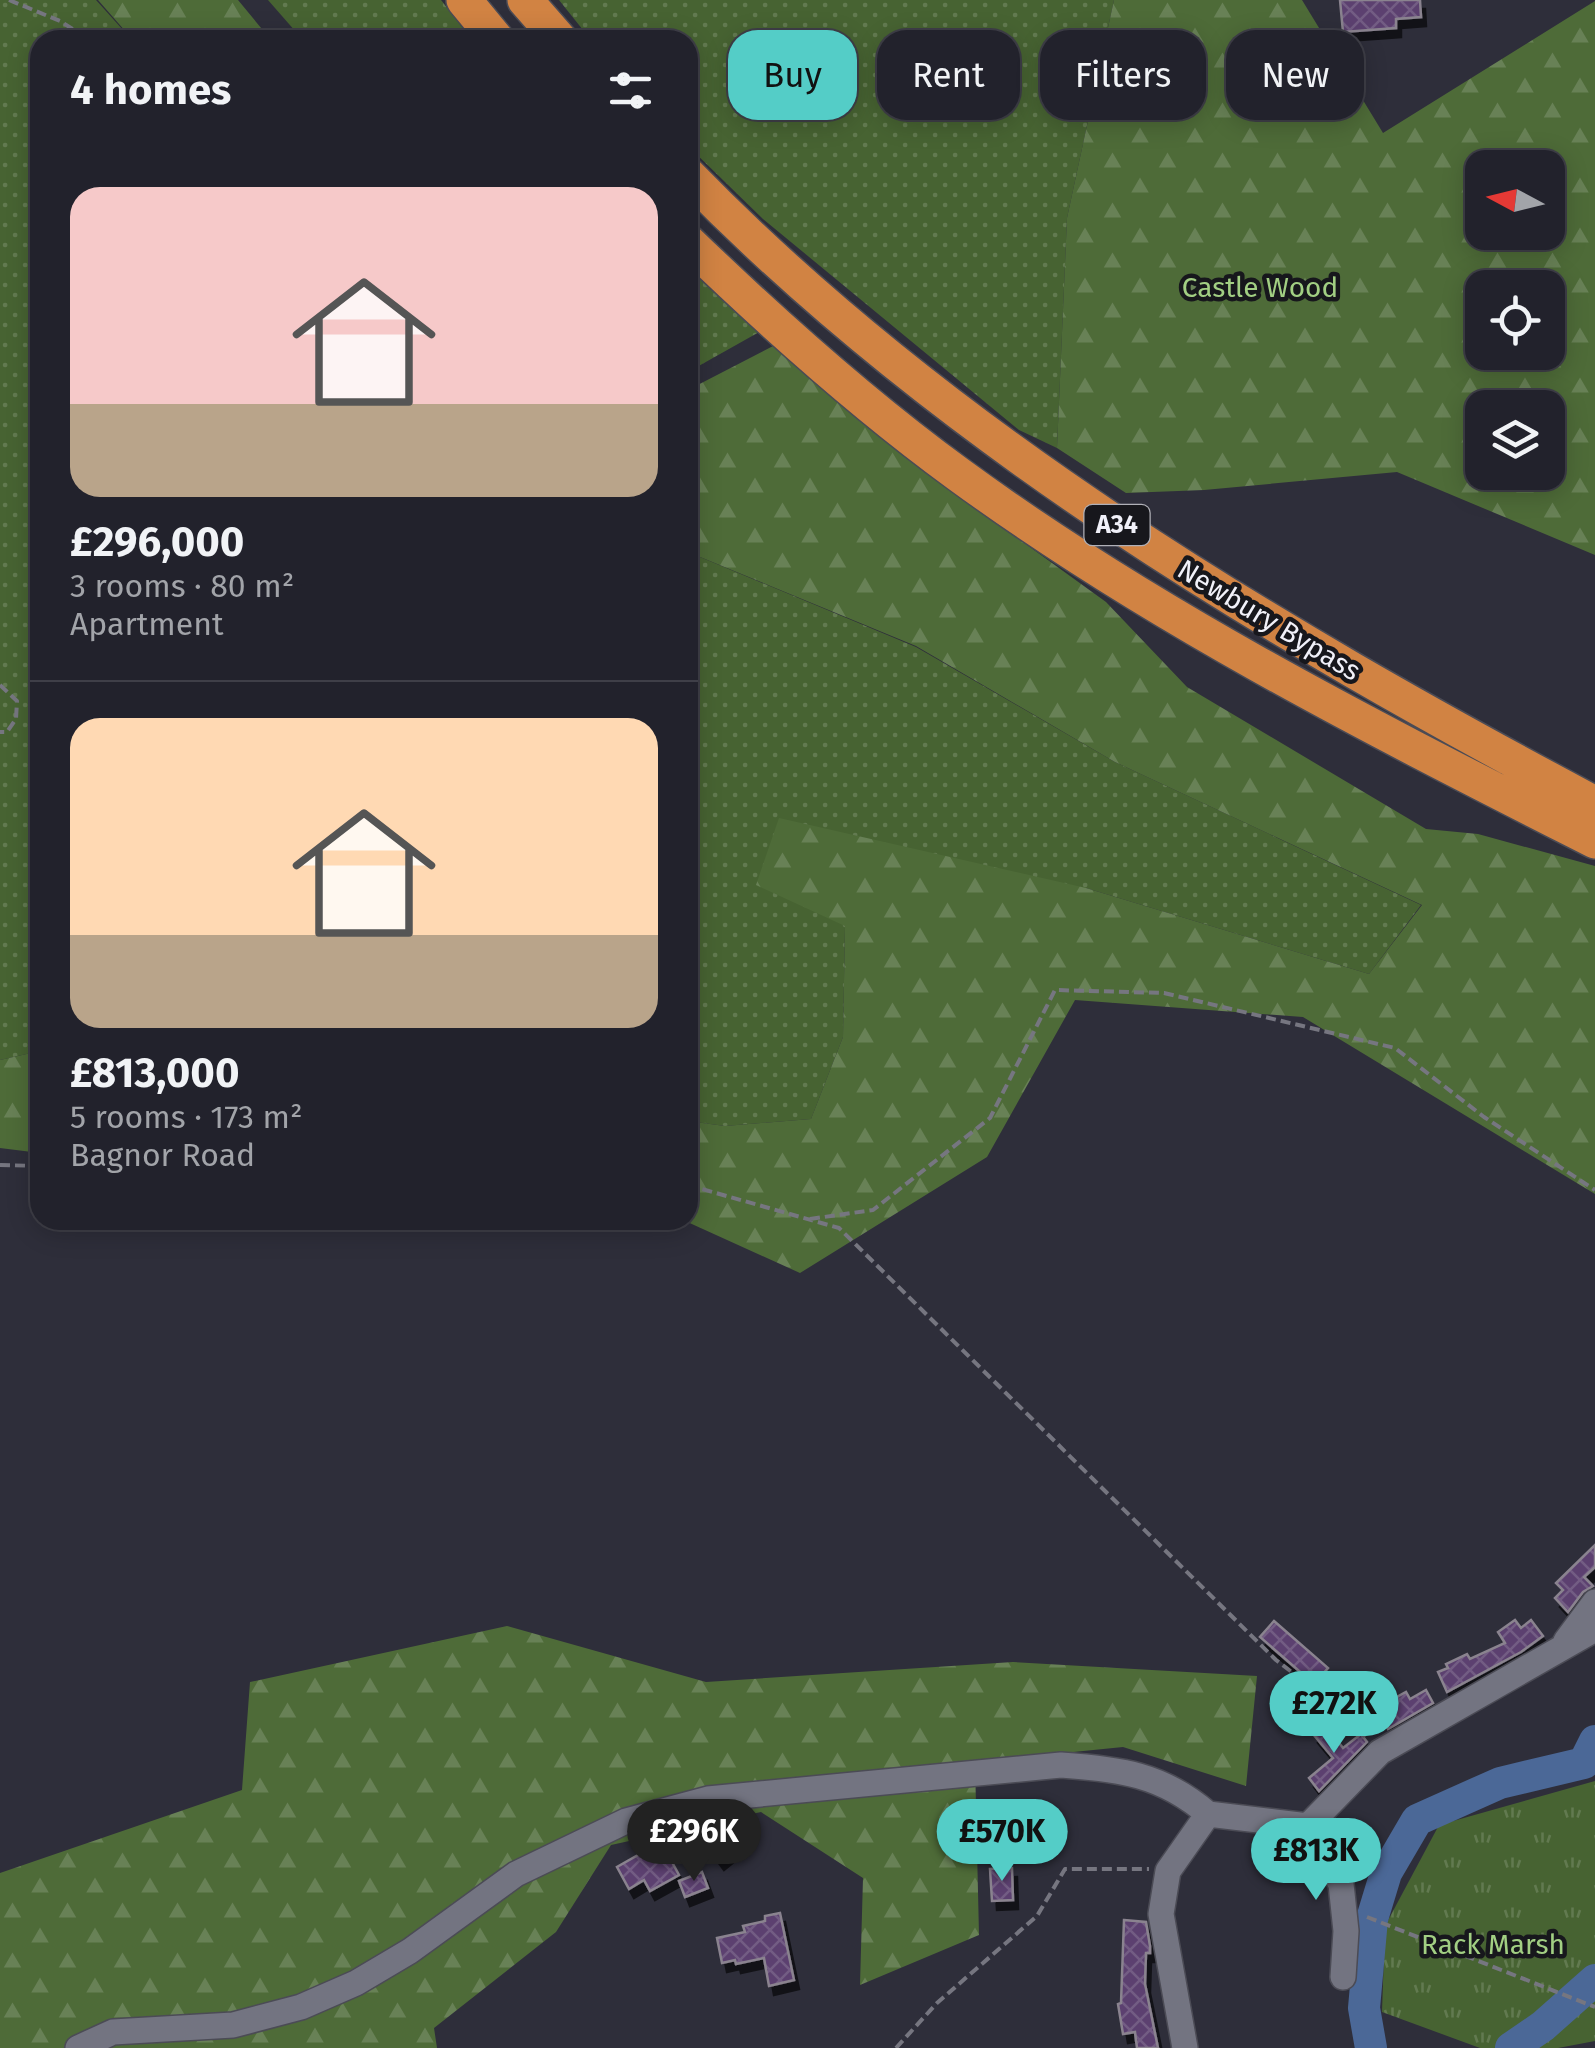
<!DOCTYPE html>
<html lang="en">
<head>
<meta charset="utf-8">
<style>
	body { margin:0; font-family:"Fira Sans",sans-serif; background:#2a2a34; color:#f1f3f6; height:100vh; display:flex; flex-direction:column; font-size:38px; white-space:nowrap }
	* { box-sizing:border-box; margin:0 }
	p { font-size:32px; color:#a2a4a9 }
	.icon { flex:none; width:55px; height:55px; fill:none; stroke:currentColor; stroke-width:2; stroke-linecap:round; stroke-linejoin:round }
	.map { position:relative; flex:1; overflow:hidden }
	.details { position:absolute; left:30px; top:30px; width:668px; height:1200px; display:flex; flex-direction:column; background:#22222c; border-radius:30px; box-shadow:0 5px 25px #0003,0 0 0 2px #3f3f48 }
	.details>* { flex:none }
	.top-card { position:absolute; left:728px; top:30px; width:718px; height:90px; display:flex; gap:20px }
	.needle { width:65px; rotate:277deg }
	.fabs { position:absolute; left:1465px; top:150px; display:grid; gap:20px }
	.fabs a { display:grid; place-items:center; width:100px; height:100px; border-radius:20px; background:#22222c; box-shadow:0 5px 25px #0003,0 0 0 2px #3f3f48; font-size:50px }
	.price { position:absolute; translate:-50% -85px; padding:0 22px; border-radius:35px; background:#54cdc7; color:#111; font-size:32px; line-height:65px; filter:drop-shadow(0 2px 5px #0008) }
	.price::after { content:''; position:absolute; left:50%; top:60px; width:30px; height:22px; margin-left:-15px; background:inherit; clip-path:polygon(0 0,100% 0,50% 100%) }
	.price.current { background:#222; color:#fff }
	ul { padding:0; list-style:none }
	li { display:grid; align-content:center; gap:20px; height:530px; padding:0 40px }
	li+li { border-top:2px solid #3f3f48 }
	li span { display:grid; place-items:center; height:310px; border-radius:30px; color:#555 }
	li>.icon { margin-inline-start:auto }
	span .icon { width:180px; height:180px; fill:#fffc; stroke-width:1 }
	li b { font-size:42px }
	h2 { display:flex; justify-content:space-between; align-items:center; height:120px; padding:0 40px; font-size:42px }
	.chip { padding:0 35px; border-radius:30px; background:#22222c; box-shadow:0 5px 25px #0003,0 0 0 2px #3f3f48; font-size:35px; line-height:90px }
	.chip.current { background:#54cdc7; color:#111 }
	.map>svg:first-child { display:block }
	.grass { fill:url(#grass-dots) }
	.forest { fill:url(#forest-firs); fill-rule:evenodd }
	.park { fill:url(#park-tufts) }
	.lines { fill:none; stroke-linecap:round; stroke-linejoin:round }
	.river { stroke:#4b6897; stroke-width:32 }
	.building { fill:url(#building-cross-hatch); stroke:#8a838f; stroke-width:2.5; filter:url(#shadow) }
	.minor-casing { stroke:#4b4b55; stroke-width:28 }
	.highway-casing { stroke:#4b4b55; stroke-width:38 }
	.path { stroke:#767680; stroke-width:4; stroke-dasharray:10 5; stroke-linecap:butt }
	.minor { stroke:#737481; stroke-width:25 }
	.highway { stroke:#d18343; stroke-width:35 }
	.labels { text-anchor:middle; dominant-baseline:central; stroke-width:9; stroke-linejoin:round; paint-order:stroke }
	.shield { fill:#17171c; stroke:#b0b0b7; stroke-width:2.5 }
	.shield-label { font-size:25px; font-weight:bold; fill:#f1f1f9 }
	.park-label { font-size:28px; fill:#a2cf83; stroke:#17171c }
	.street-label { font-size:28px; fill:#f1f1f9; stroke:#17171c }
</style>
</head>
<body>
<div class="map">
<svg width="1595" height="2048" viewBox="0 0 1595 2048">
	<defs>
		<pattern id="grass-dots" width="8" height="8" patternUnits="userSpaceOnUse" patternTransform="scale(2.5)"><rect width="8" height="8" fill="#476332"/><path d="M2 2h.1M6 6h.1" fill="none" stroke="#627a50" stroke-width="1.8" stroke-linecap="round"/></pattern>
		<pattern id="forest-firs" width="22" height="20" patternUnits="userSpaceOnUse" patternTransform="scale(2.5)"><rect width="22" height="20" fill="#4e6b38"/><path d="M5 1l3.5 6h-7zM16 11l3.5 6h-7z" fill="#688156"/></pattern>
		<pattern id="park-tufts" width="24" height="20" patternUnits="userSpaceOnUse" patternTransform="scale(2.5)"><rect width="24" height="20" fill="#476332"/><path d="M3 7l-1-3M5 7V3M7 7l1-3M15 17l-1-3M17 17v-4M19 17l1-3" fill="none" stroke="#627a50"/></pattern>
		<pattern id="building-cross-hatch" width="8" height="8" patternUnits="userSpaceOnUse" patternTransform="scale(2.5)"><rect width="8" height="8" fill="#5b406f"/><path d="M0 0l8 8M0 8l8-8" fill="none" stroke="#735c84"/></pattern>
		<filter id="shadow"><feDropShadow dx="5" dy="9" stdDeviation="0" flood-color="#0009"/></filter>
	</defs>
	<rect width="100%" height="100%" fill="#2e2e3a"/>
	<path class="grass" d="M0 0H96L132 40H40V1051L0 1060Z
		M268 0H441L472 40H303Z
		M559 0H1114L1067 218 1057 448 1019 430 763 219 688 146V40H591Z
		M688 260 761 331 688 372Z
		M688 552 916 647 1115 762 1421 905 1369 974 1086 888 845 926 843 1037 811 1119 725 1126 688 1121Z"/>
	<path class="forest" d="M98 0H238L271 40H133Z
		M1114 0H1302L1383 133 1595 1V555L1397 472 1204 490 1126 493 1057 448 1067 218ZM1482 168H1548V232H1482ZM1482 288H1548V352H1482ZM1482 408H1548V472H1482Z
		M775 345 897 451 1106 602 1187 687 1426 829 1478 834 1595 866V1194L1303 1017 1075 1000 987 1157 800 1273 683 1220H688V1121L725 1126 811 1119 843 1037 845 926 756 885 779 818 1086 888 1369 974 1422 905 1115 762 916 646 688 552V390Z
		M40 1051V1153L0 1148V1060Z
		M507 1626 706 1682 1013 1662 1257 1676 1246 1786 1123 1747 975 1762 979 1935 860 1985 863 1878 761 1812 611 1845 556 1932 434 2028 437 2048H0V1873L242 1790 250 1682Z"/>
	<path class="park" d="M1595 1781V2041L1558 2048H1480L1382 2012 1385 1926 1439 1825Z"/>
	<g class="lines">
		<path class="river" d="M1371 2048 1364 2008 1372 1919 1386 1873 1417 1820 1500 1783 1584 1763 1595 1741
			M1511 2048 1543 2026 1595 1980"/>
	</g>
	<path class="building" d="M1340 0H1420L1421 17 1396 19V28L1343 32Z
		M1595 1545V1567L1584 1577 1593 1586 1583 1592 1568 1612 1555 1598 1563 1590 1556 1583Z
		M1515 1620 1521 1628 1531 1620 1543 1636 1521 1652 1447 1692 1438 1672 1448 1668 1446 1664 1467 1654 1470 1659 1505 1643 1498 1632Z
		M1274 1621 1328 1668 1314 1684 1260 1637Z
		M1426 1690 1433 1703 1388 1729 1382 1717 1389 1713 1384 1704 1406 1692 1410 1699Z
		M1325 1725 1343 1748 1361 1734 1367 1742 1319 1791 1309 1778 1333 1758 1313 1734Z
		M717 1834 730 1852 719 1861 705 1842Z
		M661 1842 679 1875 650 1891 644 1880 629 1889 617 1867Z
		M1012 1868 1013 1900 992 1901 990 1869Z
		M702 1872 708 1888 685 1897 679 1881Z
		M780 1913 794 1980 769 1986 764 1958 736 1964 735 1960 722 1963 717 1938 745 1932 743 1926 765 1921V1916Z
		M1124 1920 1146 1922 1150 1946V1953H1146L1145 1984 1158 2048H1137L1135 2032 1123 2034 1118 2004 1121 2003Z"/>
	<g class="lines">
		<g class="minor-casing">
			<path id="minor" d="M1566 1641 1595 1602
				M1208 1814 1308 1826 1380 1752 1595 1629
				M1308 1826 1341 1884 1346 1931 1343 1977
				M78 2048 113 2032 233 2025 301 2007 356 1983 410 1951 516 1874 626 1821 708 1799 1061 1765C1119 1769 1162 1774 1208 1814
				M1185 2048 1161 1914 1168 1871 1208 1814"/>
		</g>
		<g class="highway-casing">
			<path id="highway" d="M464 0 497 40
				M525 0 560 40
				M688 175C945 439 1272 632 1595 804
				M688 242C773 324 862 404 958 474 1156 619 1377 730 1595 841"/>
		</g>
		<path class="path" d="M9 0 60 21 90 40
			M0 685 17 701 16 719 7 732H0
			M0 1165 40 1166
			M688 1185 839 1228 1276 1660 1340 1709 1365 1737
			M810 1219 873 1210 990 1118 1055 990 1164 993 1395 1048 1484 1117 1595 1190
			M1367 1917 1595 2007
			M896 2048 937 2003 1037 1916 1065 1869H1149"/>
		<use href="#minor" class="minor"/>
		<use href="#highway" class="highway"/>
	</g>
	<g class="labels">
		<rect class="shield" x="1084.5" y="505" width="65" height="40" rx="8"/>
		<g class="shield-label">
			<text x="1117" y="525">A34</text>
		</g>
		<g class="park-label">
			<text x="1260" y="287">Castle Wood</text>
			<text x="1493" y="1944">Rack Marsh</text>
		</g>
		<g class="street-label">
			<text transform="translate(1269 620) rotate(31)">Newbury Bypass</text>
		</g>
	</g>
</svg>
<div class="fabs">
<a><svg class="needle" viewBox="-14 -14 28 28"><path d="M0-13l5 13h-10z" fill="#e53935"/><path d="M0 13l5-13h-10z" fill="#a2a4a9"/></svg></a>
<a><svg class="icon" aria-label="locate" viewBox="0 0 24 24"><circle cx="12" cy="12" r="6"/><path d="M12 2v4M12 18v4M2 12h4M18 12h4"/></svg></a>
<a><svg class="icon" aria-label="layers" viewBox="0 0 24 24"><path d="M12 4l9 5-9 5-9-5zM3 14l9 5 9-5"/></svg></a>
</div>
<b class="price" style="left:1334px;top:1756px">£272K</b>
<b class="price current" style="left:694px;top:1884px">£296K</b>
<b class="price" style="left:1002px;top:1884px">£570K</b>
<b class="price" style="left:1316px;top:1903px">£813K</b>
<div class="top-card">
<a class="chip current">Buy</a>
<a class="chip">Rent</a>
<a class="chip">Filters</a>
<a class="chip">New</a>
</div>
<section class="details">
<h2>4 homes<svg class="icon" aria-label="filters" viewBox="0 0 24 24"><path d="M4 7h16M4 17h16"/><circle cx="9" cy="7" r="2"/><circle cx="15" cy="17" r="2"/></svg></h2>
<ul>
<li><span style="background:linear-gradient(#f6c9c9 70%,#b9a48a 0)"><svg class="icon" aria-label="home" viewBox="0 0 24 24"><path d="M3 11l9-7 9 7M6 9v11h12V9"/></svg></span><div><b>£296,000</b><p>3 rooms · 80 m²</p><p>Apartment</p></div></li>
<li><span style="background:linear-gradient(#ffd9b3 70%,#b9a48a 0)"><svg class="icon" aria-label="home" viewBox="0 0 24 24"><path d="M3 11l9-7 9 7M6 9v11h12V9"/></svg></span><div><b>£813,000</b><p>5 rooms · 173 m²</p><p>Bagnor Road</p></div></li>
</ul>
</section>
</div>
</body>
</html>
